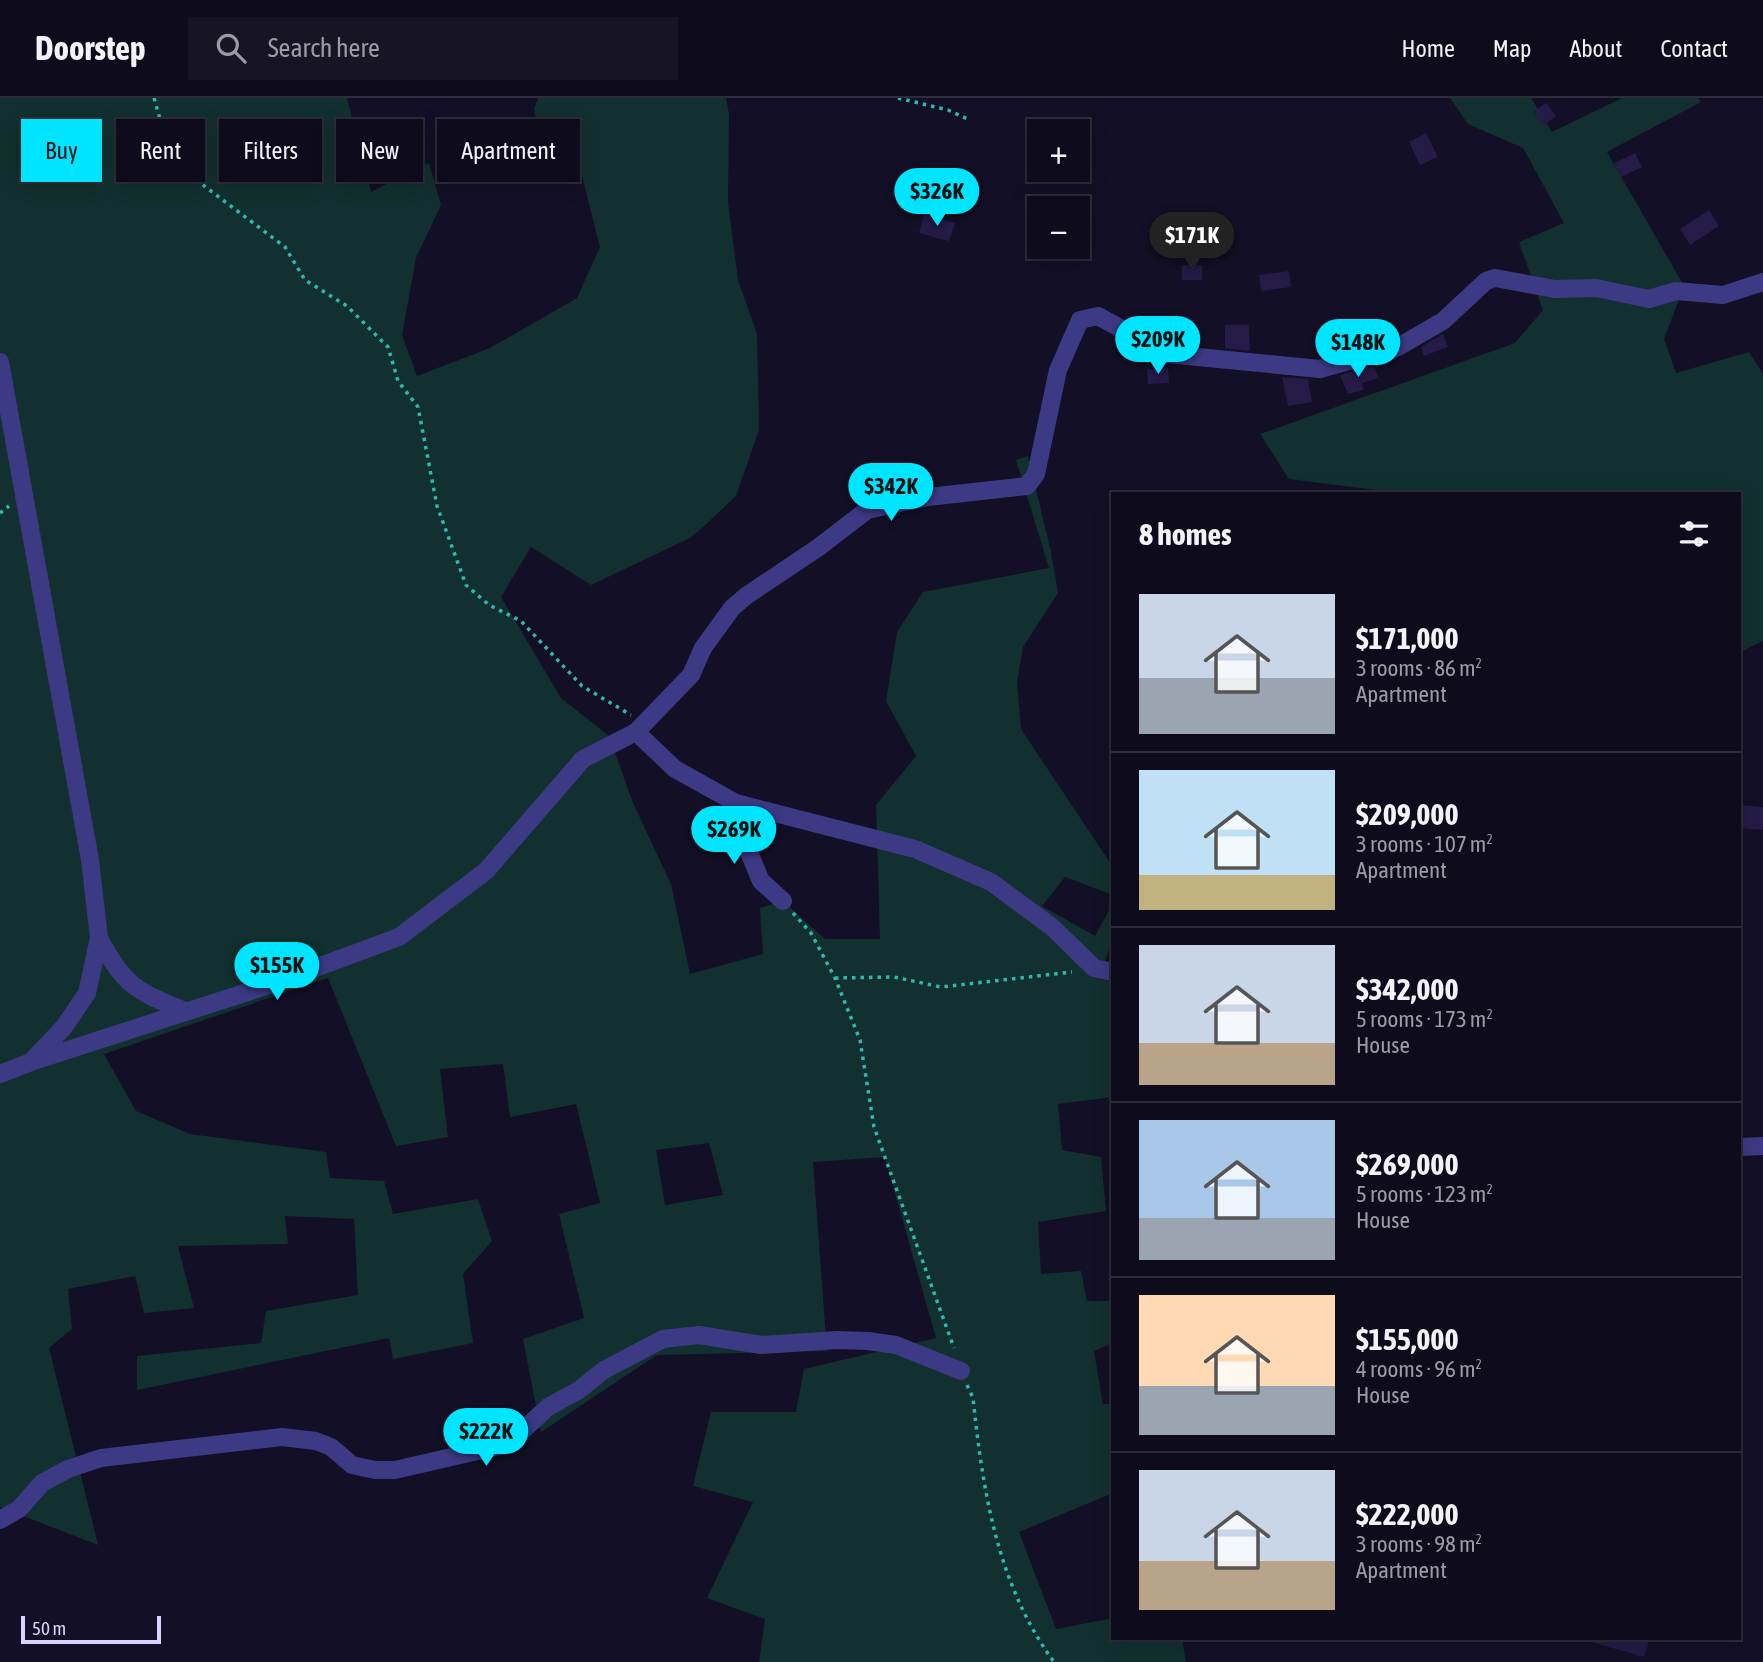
<!DOCTYPE html>
<html lang="en">
<head>
<meta charset="utf-8">
<style>
	body { margin:0; font-family:"Asap Condensed",sans-serif; background:#171425; color:#f1f3f6; height:100vh; display:flex; flex-direction:column; font-size:26px; white-space:nowrap }
	* { box-sizing:border-box; margin:0 }
	p { font-size:23px; color:#9b9ba3 }
	.icon { flex:none; width:38px; height:38px; fill:none; stroke:currentColor; stroke-width:2; stroke-linecap:round; stroke-linejoin:round }
	.map { position:relative; flex:1; overflow:hidden }
	.drawer { position:absolute; left:1111px; top:394px; width:630px; height:1148px; display:flex; flex-direction:column; background:#0e0b1c; border-radius:0px; box-shadow:0 4px 18px #0003,0 0 0 2px #2e2b3b }
	.drawer>* { flex:none }
	.hud { position:absolute; left:21px; top:21px; width:665px; height:63px; display:flex; gap:14px }
	.tools { position:absolute; left:1027px; top:21px; display:grid; gap:14px }
	.tools a { display:grid; place-items:center; width:63px; height:63px; border-radius:0px; background:#0e0b1c; box-shadow:0 4px 18px #0003,0 0 0 2px #2e2b3b; font-size:35px }
	.scale { position:absolute; left:21px; bottom:18px; width:140px; box-sizing:border-box; padding-left:7px; border:4px solid #d9d4ff; border-top:0; font-size:19px; line-height:24px; white-space:nowrap; color:#d9d4ff; -webkit-text-stroke:5px #130f26; paint-order:stroke }
	.price { position:absolute; translate:-50% -60px; padding:0 16px; border-radius:24px; background:#00e5ff; color:#111; font-size:23px; line-height:46px; filter:drop-shadow(0 2px 4px #0008) }
	.price::after { content:''; position:absolute; left:50%; top:42px; width:21px; height:16px; margin-left:-10px; background:inherit; clip-path:polygon(0 0,100% 0,50% 100%) }
	.price.active { background:#222; color:#fff }
	ul { padding:0; list-style:none }
	li { display:flex; align-items:center; gap:21px; height:175px; padding:0 28px }
	li+li { border-top:2px solid #2e2b3b }
	li span { display:grid; place-items:center; flex:none; width:196px; height:140px; border-radius:0px; color:#555 }
	li>.icon { margin-inline-start:auto }
	span .icon { width:84px; height:84px; fill:#fffc; stroke-width:1 }
	li b { font-size:30px }
	h2 { display:flex; justify-content:space-between; align-items:center; height:84px; padding:0 28px; font-size:30px }
	.pill { padding:0 24px; border-radius:0px; background:#0e0b1c; box-shadow:0 4px 18px #0003,0 0 0 2px #2e2b3b; font-size:24px; line-height:63px }
	.pill.active { background:#00e5ff; color:#111 }
	header { display:flex; align-items:center; gap:42px; box-sizing:border-box; height:98px; padding:0 35px; background:#0e0b1c; border-bottom:2px solid #2e2b3b }
	header strong { font-size:33px }
	nav { display:flex; gap:38px; margin-inline-start:auto; font-size:24px }
	.search { width:490px; height:63px; background:#171425; display:flex; align-items:center; gap:18px; box-sizing:border-box; padding:0 24px; border-radius:0px; color:#9b9ba3; font-size:26px }
	.map>svg:first-child { display:block }
	.green { fill:#12302f; fill-rule:evenodd }
	.building { fill:#241b47 }
	.lines { fill:none; stroke-linecap:round; stroke-linejoin:round }
	.path { stroke:#2fb8b0; stroke-width:3.5; stroke-dasharray:3.5 5; stroke-linecap:butt }
	.minor { stroke:#3d3a85; stroke-width:18 }
</style>
</head>
<body>
<header>
<strong>Doorstep</strong>
<div class="search"><svg class="icon" aria-label="search" viewBox="0 0 24 24"><circle cx="10" cy="10" r="6"/><path d="M15 15l6 6"/></svg>Search here</div>
<nav><a>Home</a><a>Map</a><a>About</a><a>Contact</a></nav>
</header>
<div class="map">
<svg width="1763" height="1564" viewBox="0 0 1763 1564">
	<rect width="100%" height="100%" fill="#130f26"/>
	<path class="green" d="M0 0H347L371 94 429 65 441 107 416 160 402 237 417 278 490 250 577 200 600 149 581 73 549 75 534 11 538 0H726L729 16 728 104 738 182 757 236 759 332 736 398 703 429 690 440 591 487 531 449 501 499 561 600 609 638 633 705 671 786 690 876 763 856 760 810 783 803 825 841H880L876 707 916 658 886 603 897 534 923 494 1049 470 1016 362 1028 358 1051 454 1058 495 1023 549 1017 584 1021 631 1113 769V797L1065 779 1042 808 1095 838 1113 805V840L1105 863 1113 874V999L1058 1006 1062 1052 1101 1059 1106 1113 1038 1124 1041 1176 1081 1173 1087 1203H1113V1245L1094 1253 1103 1306H1113V1395L1019 1434 1056 1531 1113 1520V1540H1182L1186 1564H759L765 1521 707 1500 753 1404 693 1388 711 1314H796L804 1271 936 1240 885 1059 813 1064 827 1253 657 1257 541 1334 523 1241 584 1220 559 1116 600 1105 576 1006 510 1019 503 966 440 971 448 1039 396 1048 328 880 104 956 136 1013 190 1036 326 1054 330 1080 384 1083 393 1116 478 1101 492 1143 463 1176 473 1245 393 1261 389 1240 137 1292V1258L261 1245 266 1213 358 1197 354 1121 285 1118 288 1146 178 1148 194 1210 144 1215 135 1178 68 1191 72 1231 49 1250 98 1447 0 1409ZM709 1045 723 1097 665 1107 656 1052Z
		M1450 0H1531L1552 34 1622 0H1698L1701 4 1607 54 1684 188 1664 241 1676 275 1749 254 1763 276V543L1740 554V396L1399 395 1289 381 1260 336 1515 245 1543 212 1519 144 1564 125 1523 50 1468 26Z"/>
	<path class="building" d="M1546 5 1556 18 1543 28 1533 14Z
		M1426 35 1438 59 1420 67 1409 44Z
		M1635 55 1642 69 1621 79 1614 65Z
		M1709 112 1719 128 1690 147 1680 131Z
		M924 116 955 125 949 143 919 135Z
		M1182 167H1202V182H1182Z
		M1289 173 1291 189 1261 193 1259 177Z
		M1225 227H1249L1250 253 1225 250Z
		M1443 236 1448 249 1424 258 1421 249Z
		M1374 268 1378 280 1362 285 1364 292 1348 296 1340 277Z
		M1168 270 1169 285 1148 286 1147 271Z
		M1282 279 1308 281 1312 304 1288 308Z
		M1740 707 1763 709V732L1740 730Z
		M1592 1540H1650L1644 1559 1591 1544Z"/>
	<g class="lines">
		<path class="path" d="M154 0 166 42 195 81 285 149 305 182 347 208 388 249 398 283 418 309 437 408 466 487 489 507 521 523 582 588 631 617
			M898 0 948 12 970 22
			M0 415 9 408
			M793 815 811 835 835 880 860 942 874 1029 954 1250
			M835 880 894 879 941 889 1072 874
			M967 1287 973 1300C983 1394 997 1486 1054 1564"/>
		<path class="minor" d="M0 264 90 762 99 840 87 895 64 929 31 964 0 976
			M636 634 675 671 736 705 915 751 991 784 1052 829 1094 870 1113 874
			M736 705 742 738 761 783 783 803
			M99 840C124 888 136 893 185 913
			M31 964 272 886 399 839 486 773 583 661 636 634 691 577 703 550 732 510 746 498 819 449 867 412 928 399 1027 388 1036 376 1058 272 1080 222 1098 218 1167 256 1320 271 1398 249 1443 223 1486 183 1495 180 1555 191 1596 190 1649 201 1676 193 1723 197 1763 184
			M1740 1049 1763 1048
			M0 1422 19 1411 42 1385 68 1371 101 1360 282 1339 316 1343 331 1349 352 1367 375 1372H395L508 1346 548 1309 579 1292 604 1272 663 1241 699 1237 761 1247 837 1242 868 1243 896 1247 961 1273"/>
	</g>
</svg>
<div class="tools">
<a>+</a>
<a>−</a>
</div>
<div class="scale">50 m</div>
<b class="price" style="left:937px;top:130px">$326K</b>
<b class="price active" style="left:1192px;top:174px">$171K</b>
<b class="price" style="left:1158px;top:278px">$209K</b>
<b class="price" style="left:1358px;top:281px">$148K</b>
<b class="price" style="left:891px;top:425px">$342K</b>
<b class="price" style="left:734px;top:768px">$269K</b>
<b class="price" style="left:277px;top:904px">$155K</b>
<b class="price" style="left:486px;top:1370px">$222K</b>
<div class="hud">
<a class="pill active">Buy</a>
<a class="pill">Rent</a>
<a class="pill">Filters</a>
<a class="pill">New</a>
<a class="pill">Apartment</a>
</div>
<section class="drawer">
<h2>8 homes<svg class="icon" aria-label="filters" viewBox="0 0 24 24"><path d="M4 7h16M4 17h16"/><circle cx="9" cy="7" r="2"/><circle cx="15" cy="17" r="2"/></svg></h2>
<ul>
<li><span style="background:linear-gradient(#c9d6e8 60%,#9aa5b1 0)"><svg class="icon" aria-label="home" viewBox="0 0 24 24"><path d="M3 11l9-7 9 7M6 9v11h12V9"/></svg></span><div><b>$171,000</b><p>3 rooms · 86 m²</p><p>Apartment</p></div></li>
<li><span style="background:linear-gradient(#bfe0f5 75%,#c2b280 0)"><svg class="icon" aria-label="home" viewBox="0 0 24 24"><path d="M3 11l9-7 9 7M6 9v11h12V9"/></svg></span><div><b>$209,000</b><p>3 rooms · 107 m²</p><p>Apartment</p></div></li>
<li><span style="background:linear-gradient(#c9d6e8 70%,#b9a48a 0)"><svg class="icon" aria-label="home" viewBox="0 0 24 24"><path d="M3 11l9-7 9 7M6 9v11h12V9"/></svg></span><div><b>$342,000</b><p>5 rooms · 173 m²</p><p>House</p></div></li>
<li><span style="background:linear-gradient(#a9c7e8 70%,#9aa5b1 0)"><svg class="icon" aria-label="home" viewBox="0 0 24 24"><path d="M3 11l9-7 9 7M6 9v11h12V9"/></svg></span><div><b>$269,000</b><p>5 rooms · 123 m²</p><p>House</p></div></li>
<li><span style="background:linear-gradient(#ffd9b3 65%,#9aa5b1 0)"><svg class="icon" aria-label="home" viewBox="0 0 24 24"><path d="M3 11l9-7 9 7M6 9v11h12V9"/></svg></span><div><b>$155,000</b><p>4 rooms · 96 m²</p><p>House</p></div></li>
<li><span style="background:linear-gradient(#c9d6e8 65%,#b9a48a 0)"><svg class="icon" aria-label="home" viewBox="0 0 24 24"><path d="M3 11l9-7 9 7M6 9v11h12V9"/></svg></span><div><b>$222,000</b><p>3 rooms · 98 m²</p><p>Apartment</p></div></li>
</ul>
</section>
</div>
</body>
</html>
